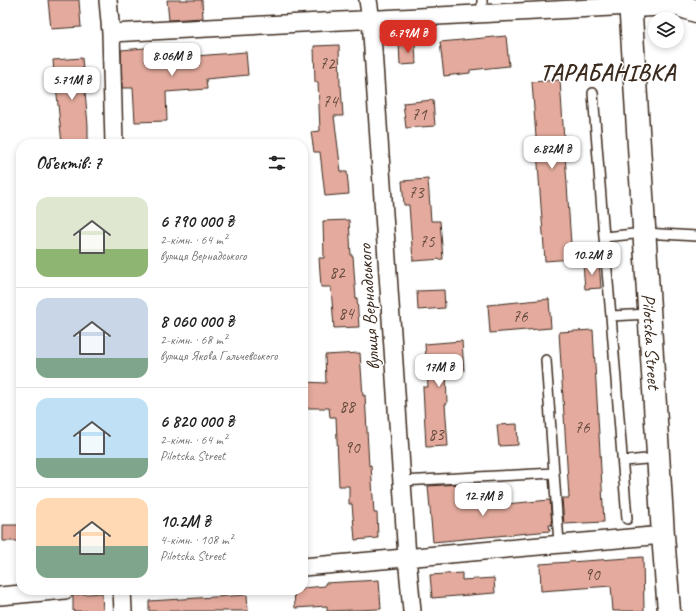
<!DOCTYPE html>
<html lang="uk">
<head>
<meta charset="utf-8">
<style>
	body { margin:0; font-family:Caveat,sans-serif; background:#f6f6f6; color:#222; height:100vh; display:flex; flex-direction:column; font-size:15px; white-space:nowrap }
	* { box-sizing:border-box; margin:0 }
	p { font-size:13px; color:#767676 }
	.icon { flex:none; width:22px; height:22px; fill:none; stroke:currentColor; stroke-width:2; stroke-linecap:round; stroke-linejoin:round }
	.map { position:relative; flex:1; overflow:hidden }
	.sheet { position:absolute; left:16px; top:139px; width:292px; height:456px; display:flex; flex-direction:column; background:#fff; border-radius:16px; box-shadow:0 2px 6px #0003 }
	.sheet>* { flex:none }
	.buttons { position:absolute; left:648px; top:12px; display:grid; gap:8px }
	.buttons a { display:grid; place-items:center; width:36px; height:36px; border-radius:50%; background:#fff; box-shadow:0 2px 6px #0003; font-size:20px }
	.price { position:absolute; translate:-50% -34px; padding:0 9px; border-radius:8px; background:#fff; color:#222; font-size:13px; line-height:26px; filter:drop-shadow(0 1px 2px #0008) }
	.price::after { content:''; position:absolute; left:50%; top:24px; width:12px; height:9px; margin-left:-6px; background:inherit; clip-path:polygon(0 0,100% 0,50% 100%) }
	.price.current { background:#d93025; color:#fff }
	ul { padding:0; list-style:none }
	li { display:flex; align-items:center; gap:12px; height:100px; padding:0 20px }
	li+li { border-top:1px solid #e0e0e0 }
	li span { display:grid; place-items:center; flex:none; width:112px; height:80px; border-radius:12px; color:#555 }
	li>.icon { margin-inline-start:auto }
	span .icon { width:48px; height:48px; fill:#fffc; stroke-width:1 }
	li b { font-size:17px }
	h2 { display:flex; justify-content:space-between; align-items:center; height:48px; padding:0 20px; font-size:17px }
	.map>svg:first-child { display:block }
	.building { fill:#e3aa9d; stroke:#3b2a1e }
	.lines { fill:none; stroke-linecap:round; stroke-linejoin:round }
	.lane-casing { stroke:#3b2a1e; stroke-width:12 }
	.street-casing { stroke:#3b2a1e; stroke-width:20 }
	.secondary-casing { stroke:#3b2a1e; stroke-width:25 }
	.lane { stroke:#fff; stroke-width:9 }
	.street { stroke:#fff; stroke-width:17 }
	.secondary { stroke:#fff; stroke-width:22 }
	.labels { text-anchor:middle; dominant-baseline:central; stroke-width:3; stroke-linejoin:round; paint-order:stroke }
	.number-label { font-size:17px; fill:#654a3e }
	.street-label { font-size:19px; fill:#3b2a1e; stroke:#fff }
	.district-label { font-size:23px; font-weight:bold; letter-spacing:1px; fill:#3b2a1e; stroke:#fff }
</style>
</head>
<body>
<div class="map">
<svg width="696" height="611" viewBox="0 0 696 611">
	<rect width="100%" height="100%" fill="#fff"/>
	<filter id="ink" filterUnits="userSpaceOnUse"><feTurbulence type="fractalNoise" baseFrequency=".025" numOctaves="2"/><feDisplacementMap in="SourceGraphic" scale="8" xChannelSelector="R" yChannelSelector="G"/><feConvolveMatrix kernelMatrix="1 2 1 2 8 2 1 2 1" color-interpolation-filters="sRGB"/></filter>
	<g filter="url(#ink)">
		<path class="building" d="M48 0H79L81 27 51 29Z
			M167 0H202L203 18 169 20Z
			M506 36 509 66 470 70V73L444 76 440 42Z
			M415 42 416 64 400 65 399 43Z
			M339 45 340 86H341L343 116H334L341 172H347L349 194 325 196 320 152H314L311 132 320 131 318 82H315L314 46Z
			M157 47 158 59 246 52 248 75 206 79 207 89 166 92 167 121 135 122 133 88H122L121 50Z
			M82 58 88 125V144H62L56 85 55 86 53 60Z
			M560 80 572 259 545 261 532 82Z
			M433 100 435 126 406 128 403 103Z
			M428 179 431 221H440L443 259 413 261 409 205H404L402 181Z
			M349 220 351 256H353L356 299 357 298 359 327 334 328 331 287H321L319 258H324L323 221Z
			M599 262 601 288 585 289 583 264Z
			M444 290 445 308 418 310 417 291Z
			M549 299 551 328 490 333 488 305Z
			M593 330 604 522 564 524 562 498H569L559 332Z
			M462 341 464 371 446 372 447 404H445L448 446 426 447 423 387H428L425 344Z
			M360 353 363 396 365 395 369 466 371 465 374 513H377L378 538 355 540 352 504H349V486H339L336 417H330L329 408H303V382L326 383 325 355Z
			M517 424 518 445 499 446 497 425Z
			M459 484 461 508 550 500 552 525H549L550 531 433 542 428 486Z
			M3 525H21V541H3Z
			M643 557 644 611H613L611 586 541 591 540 564Z
			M462 573V580L494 578 495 593 432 598 430 575Z
			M379 580 381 609 327 611V606L295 608 294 590H303V588L325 586V583Z
			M102 593 103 611H73V595Z
			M247 595 248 611H149V601Z"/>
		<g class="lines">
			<g class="lane-casing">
				<path id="lane" d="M482 0V14
					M593 93 604 237 644 233 696 236
					M604 237 611 316 649 314
					M611 316 627 519
					M624 461 658 458
					M554 473 559 543
					M402 481 554 473 546 360"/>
			</g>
			<g class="street-casing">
				<path id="street" d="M108 0 111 33 114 144
					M368 0 371 20 407 557 412 611
					M111 33 631 6
					M303 567 663 535
					M122 590 123 611
					M0 596 65 590"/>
			</g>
			<g class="secondary-casing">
				<g id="secondary">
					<path id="s1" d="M630 0 663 535 669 611"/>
					<path d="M631 6 675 4 696 11"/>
				</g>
			</g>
			<use href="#lane" class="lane"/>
			<use href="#street" class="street"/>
			<use href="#secondary" class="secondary"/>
		</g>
	</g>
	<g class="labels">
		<g class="number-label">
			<text x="327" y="63">72</text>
			<text x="330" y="101">74</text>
			<text x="419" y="114">71</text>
			<text x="416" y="192">73</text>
			<text x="427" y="241">75</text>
			<text x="337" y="272">82</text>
			<text x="346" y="313">84</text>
			<text x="520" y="316">76</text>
			<text x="347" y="406">88</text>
			<text x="582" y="427">76</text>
			<text x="436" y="434">83</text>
			<text x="352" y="447">90</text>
			<text x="592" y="574">90</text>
		</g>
		<g class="street-label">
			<text transform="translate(369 307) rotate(-94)">вулиця Вернадського</text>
			<text stroke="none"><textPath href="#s1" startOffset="342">Pilotska Street</textPath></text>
		</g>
		<g class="district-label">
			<text x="608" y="72">ТАРАБАНІВКА</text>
		</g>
	</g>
</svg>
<div class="buttons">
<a><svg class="icon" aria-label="layers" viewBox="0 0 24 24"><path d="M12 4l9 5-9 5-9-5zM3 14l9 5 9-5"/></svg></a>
</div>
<b class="price current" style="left:408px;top:54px">6.79M ₴</b>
<b class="price" style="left:172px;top:77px">8.06M ₴</b>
<b class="price" style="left:72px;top:101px">5.71M ₴</b>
<b class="price" style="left:552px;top:170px">6.82M ₴</b>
<b class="price" style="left:592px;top:276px">10.2M ₴</b>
<b class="price" style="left:439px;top:388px">17M ₴</b>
<b class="price" style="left:483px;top:517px">12.7M ₴</b>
<section class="sheet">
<h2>Об’єктів: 7<svg class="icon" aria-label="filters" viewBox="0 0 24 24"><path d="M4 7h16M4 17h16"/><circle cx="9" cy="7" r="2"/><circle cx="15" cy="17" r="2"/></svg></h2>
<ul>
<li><span style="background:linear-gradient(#dfe7d0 65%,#8fb573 0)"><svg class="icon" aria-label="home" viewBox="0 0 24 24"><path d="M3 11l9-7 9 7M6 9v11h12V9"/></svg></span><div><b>6 790 000 ₴</b><p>2-кімн. · 64 m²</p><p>вулиця Вернадського</p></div></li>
<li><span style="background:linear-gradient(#c9d6e8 75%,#7fa58c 0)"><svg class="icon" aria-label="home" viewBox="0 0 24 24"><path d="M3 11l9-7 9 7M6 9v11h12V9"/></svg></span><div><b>8 060 000 ₴</b><p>2-кімн. · 68 m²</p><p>вулиця Якова Гальчевського</p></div></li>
<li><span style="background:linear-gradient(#bfe0f5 75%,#7fa58c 0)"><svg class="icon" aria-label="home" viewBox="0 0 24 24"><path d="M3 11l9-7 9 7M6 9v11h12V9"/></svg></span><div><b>6 820 000 ₴</b><p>2-кімн. · 64 m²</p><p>Pilotska Street</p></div></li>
<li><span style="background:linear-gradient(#ffd9b3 60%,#7fa58c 0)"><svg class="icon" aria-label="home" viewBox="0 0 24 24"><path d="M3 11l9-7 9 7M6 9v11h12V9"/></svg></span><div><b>10.2M ₴</b><p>4-кімн. · 108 m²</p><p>Pilotska Street</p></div></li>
</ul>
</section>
</div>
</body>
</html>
